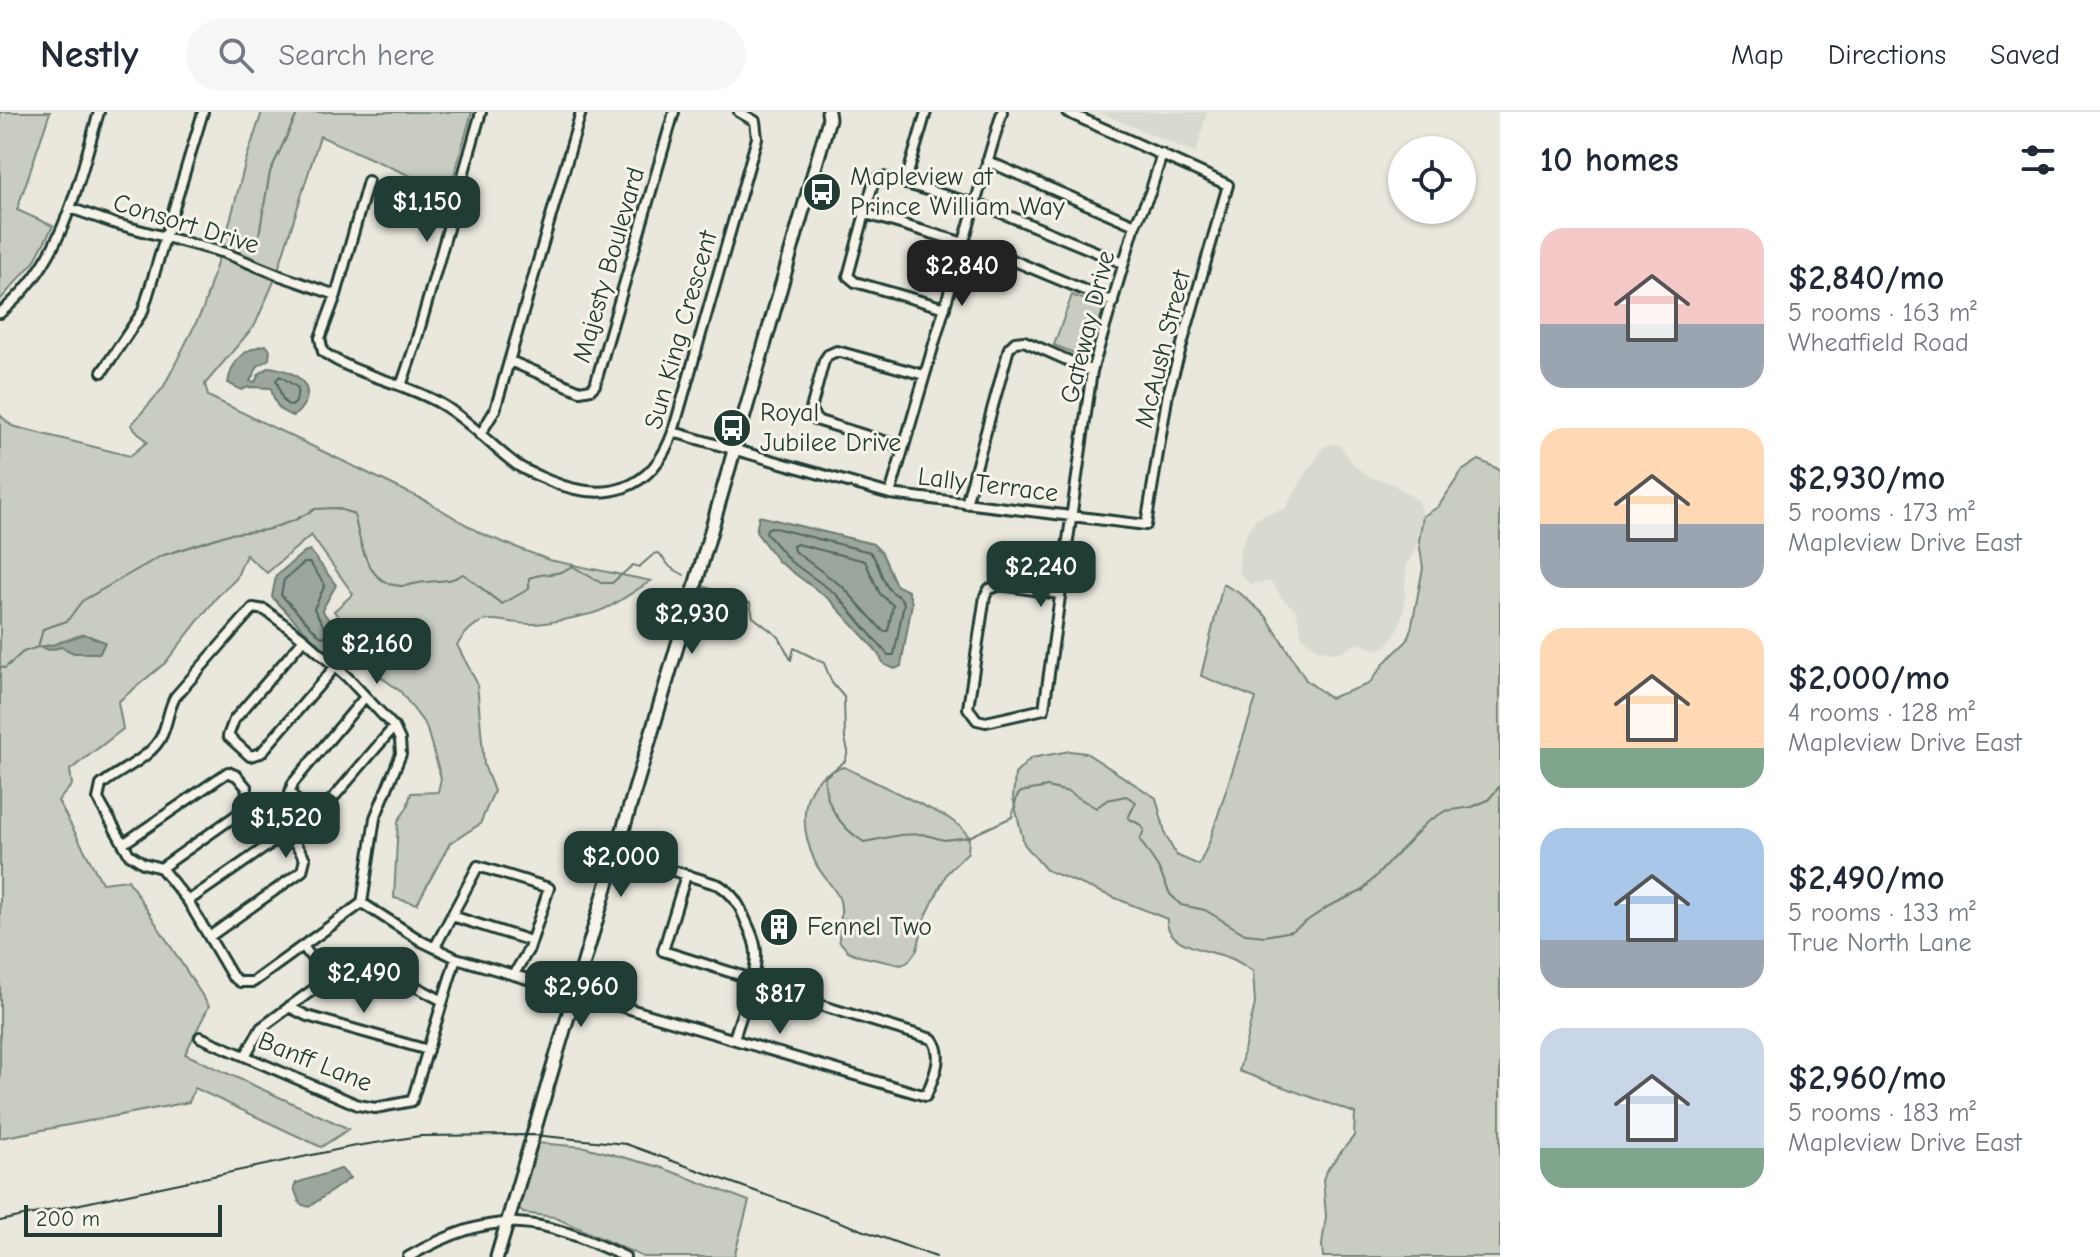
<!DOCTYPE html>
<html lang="en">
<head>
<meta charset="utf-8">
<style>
	body { margin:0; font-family:"Comic Neue",sans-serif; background:#f6f6f7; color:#1f2937; height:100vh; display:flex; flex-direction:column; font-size:30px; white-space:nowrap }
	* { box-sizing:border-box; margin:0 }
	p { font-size:26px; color:#747a83 }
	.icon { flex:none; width:44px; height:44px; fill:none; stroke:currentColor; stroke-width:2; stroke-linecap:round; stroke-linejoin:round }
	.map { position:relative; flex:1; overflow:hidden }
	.drawer { display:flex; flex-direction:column; background:#fff; width:600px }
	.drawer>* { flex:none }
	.fabs { position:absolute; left:1388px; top:24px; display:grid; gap:16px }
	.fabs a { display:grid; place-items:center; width:88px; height:88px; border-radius:50%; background:#fff; box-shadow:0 2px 6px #0004; font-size:40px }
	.scale { position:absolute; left:24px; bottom:20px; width:198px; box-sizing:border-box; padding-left:8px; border:4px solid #1f3d34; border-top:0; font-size:22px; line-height:28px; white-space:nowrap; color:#1f3d34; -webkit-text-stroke:6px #f7f3e8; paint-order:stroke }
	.price { position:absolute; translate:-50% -68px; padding:0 18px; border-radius:16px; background:#1f3d34; color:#fff; font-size:26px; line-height:52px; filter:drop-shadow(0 2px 4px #0008) }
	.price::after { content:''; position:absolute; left:50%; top:48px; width:24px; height:18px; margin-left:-12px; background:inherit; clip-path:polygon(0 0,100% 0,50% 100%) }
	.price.current { background:#222; color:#fff }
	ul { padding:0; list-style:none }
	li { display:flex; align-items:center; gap:24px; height:200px; padding:0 40px }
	li span { display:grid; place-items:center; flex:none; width:224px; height:160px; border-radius:24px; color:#555 }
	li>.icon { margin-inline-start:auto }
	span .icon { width:96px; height:96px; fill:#fffc; stroke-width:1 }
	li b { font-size:34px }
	h2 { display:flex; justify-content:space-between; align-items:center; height:96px; padding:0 40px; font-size:34px }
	header { display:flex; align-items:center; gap:48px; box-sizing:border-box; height:112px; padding:0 40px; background:#fff; border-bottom:2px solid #e0e1e3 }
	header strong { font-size:38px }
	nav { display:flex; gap:44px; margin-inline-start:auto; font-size:28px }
	.search { width:560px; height:72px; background:#f6f6f7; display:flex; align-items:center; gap:20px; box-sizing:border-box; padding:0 28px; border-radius:44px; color:#747a83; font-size:30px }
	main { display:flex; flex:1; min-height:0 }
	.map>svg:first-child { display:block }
	.built { fill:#d9dacf }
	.green { fill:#c8ccc1; stroke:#74847a; stroke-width:2 }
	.water { fill:#9ca69c; stroke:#6a7c72; stroke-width:2 }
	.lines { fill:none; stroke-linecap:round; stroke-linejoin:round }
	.shore { stroke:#51675e; stroke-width:2 }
	.stream { stroke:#6a7c72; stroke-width:2 }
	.minor-casing { stroke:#1f3d34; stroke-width:14 }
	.major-casing { stroke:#1f3d34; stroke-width:17 }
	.minor { stroke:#f7f3e8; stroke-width:8 }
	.major { stroke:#f7f3e8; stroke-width:11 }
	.rail { stroke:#1f3d34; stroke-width:2 }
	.labels { text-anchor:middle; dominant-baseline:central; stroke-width:6; stroke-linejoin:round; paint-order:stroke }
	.poi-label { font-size:26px; fill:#1f3d34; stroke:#f7f3e8; text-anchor:start }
	.street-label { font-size:26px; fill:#1f3d34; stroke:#f7f3e8 }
</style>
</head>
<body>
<header>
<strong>Nestly</strong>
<div class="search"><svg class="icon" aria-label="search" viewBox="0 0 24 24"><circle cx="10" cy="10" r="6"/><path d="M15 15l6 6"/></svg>Search here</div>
<nav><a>Map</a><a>Directions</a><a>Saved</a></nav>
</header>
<main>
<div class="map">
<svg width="1500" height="1145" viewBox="0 0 1500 1145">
	<rect width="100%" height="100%" fill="#eae8dd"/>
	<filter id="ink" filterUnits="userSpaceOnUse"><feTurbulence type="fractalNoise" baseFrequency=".0125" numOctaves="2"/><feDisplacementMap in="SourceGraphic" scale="16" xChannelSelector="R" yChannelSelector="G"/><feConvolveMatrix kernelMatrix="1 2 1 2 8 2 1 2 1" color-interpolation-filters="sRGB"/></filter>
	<g filter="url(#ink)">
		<path class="built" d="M1098 0H1207L1196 41Z
			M1331 332 1340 333 1354 353 1371 366 1389 370 1419 389 1423 404 1419 429 1406 456 1404 498 1398 518 1387 533 1376 538 1358 531 1344 539 1333 541 1317 537 1302 525 1296 498 1283 488 1274 473 1269 470 1250 472 1239 460V443L1248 418 1256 407 1264 403 1285 397 1305 363 1324 335Z"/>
		<path class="green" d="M0 0H50L17 98 53 114 34 150 0 188Z
			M262 0H472L449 81 320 24 278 158 223 136 246 48Z
			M219 144 275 167 255 213 205 272 208 284 428 390 482 422 549 448 651 469C632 480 611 497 590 502 573 506 552 511 534 512 498 513 483 493 457 533L477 571 484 653 494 679 480 712 450 731 417 792 394 786 398 709 407 696 411 681 438 680 441 666 426 614 400 579 378 563 334 499 353 482 311 423 267 461 246 443 236 467 217 485 165 551 118 590 123 617 70 658 72 673 58 689 102 771 128 768 209 894 185 942 349 1017 321 1035 195 976 189 990 0 1026V303L12 314 130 344 147 330 131 313 163 276 203 197Z
			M1072 183 1104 195 1086 246 1054 233Z
			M1479 348 1500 358V1145H1323L1322 1133 1326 1104 1323 1067 1329 1055 1354 1024 1355 1001 1239 959 1255 892 1253 859C1246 855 1238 849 1230 846 1210 838 1165 835 1167 807L1046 758 1024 732 1013 686 1015 662 1031 646 1070 639 1086 641 1156 686 1166 724 1176 743 1199 753 1209 731 1256 586 1201 564 1223 472 1241 482 1266 504 1306 568 1330 586 1369 572 1386 549 1407 529 1412 513 1423 456 1419 429 1423 404 1438 395 1462 359Z
			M844 655 947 705 961 715 969 725 968 740 947 761 925 806 917 838 908 850 901 853 859 844 848 839 839 829C839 817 844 797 839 786 833 773 821 763 815 750 799 714 797 665 844 655Z
			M537 1031 585 1035 660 1055 749 1089 734 1145H643L554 1105 523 1101 518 1095Z"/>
		<path class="water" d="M266 233 270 238 269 247 258 254 250 269 255 270 259 262 269 255C298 258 323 278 294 304 279 301 274 290 271 276L249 275 241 278 228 271C232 248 243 237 266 233Z
			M759 404 873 432 882 441 896 473 908 479 912 491 901 554 895 557 885 553 874 536 830 488 778 449 756 420Z
			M310 438 336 473 322 498 351 540 340 549 324 539 272 485 276 464 304 440Z
			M84 522 105 530 100 541H74L61 535 50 538 38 535 52 533Z
			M341 1057 350 1066 309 1095 300 1092 294 1076 296 1071Z"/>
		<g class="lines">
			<path class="shore" d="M280 264 298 276 296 290 292 294C280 292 281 277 276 268Z
				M771 415 870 440C880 451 880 466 889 477 894 484 900 482 904 491L894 543H888L836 482 790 449 766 421 767 417Z
				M797 432 865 449 880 482 893 493 888 519H883L843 475 794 439 793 434Z
				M304 451H310L325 473 314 497 327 520 324 525 320 524 281 483 284 468Z"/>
			<path class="stream" d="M257 134 270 60 298 0
				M702 474 750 491 753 505 779 525 791 548 794 536 824 551 832 571 844 585 845 627 848 639 845 649 825 665C823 691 842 717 864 730L900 723 922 722 944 728 969 725 1012 705 1017 684 1021 680 1047 675 1069 680 1096 696 1107 688 1126 684 1136 690 1128 706 1141 713 1144 718 1140 728 1158 755 1170 782 1181 793 1205 798 1245 822 1265 824 1292 819 1329 794 1362 779 1426 711 1445 699 1472 695 1488 688 1500 674
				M0 555 5 556 23 540 38 535 43 517 67 509 82 489 161 444 229 422 266 418 295 408 315 397 336 396 354 402C361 431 365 473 402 474 410 474 418 470 427 470 440 468 452 470 463 462 477 471 487 482 502 492L529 477V466C545 459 556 466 572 454L601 471H612L633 453 639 455 654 442 659 441 670 455 684 463"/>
			<g class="minor-casing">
				<path id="minor" d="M987 49 1135 113
					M368 69 336 183 320 226 323 240C357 264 404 270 441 292 469 308 491 334 517 353 527 360 539 364 550 369 606 392 652 379 673 320L757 26 755 9 739 0
					M905 72 926 0
					M70 96 113 111 225 141 281 164 336 183
					M863 101 988 138 1113 190
					M945 196 855 170 848 164 874 68 883 65 992 97 1123 151
					M0 201C63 151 77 73 99 0
					M510 249 580 279 591 277 595 273 674 0
					M102 260 143 199 203 0
					M401 274 415 233 481 0
					M673 320 890 382 1146 413 1168 281 1228 73 1067 0
					M480 323 495 298 581 0
					M903 335 816 308 811 297 824 249 828 243 837 239 924 263
					M890 382 1002 0
					M966 392 1009 236 1015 230 1024 229 1092 259
					M1059 482 1001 473 989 477 985 484 968 596 977 608 986 610 1044 597 1092 259 1135 113 1150 81 1162 42
					M253 496 265 498 304 527 347 565 394 615 400 628 401 642 375 706 362 791 253 870H240L232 864 188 789 161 756 143 751 129 742 98 687 101 673C119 658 153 645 162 623 168 610 168 598 175 585Z
					M304 527 234 608 228 624 250 644 261 641 335 555
					M365 585 293 671 290 680C297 690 309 703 322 699L394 615
					M123 732 228 660 237 664 247 676 245 697 161 756
					M616 741 719 773C733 782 739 792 745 807 750 818 756 830 756 842 756 870 741 901 734 927
					M188 789 276 728 285 726 296 733 305 747 302 759 209 825
					M362 791 423 830 456 846 926 984C933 966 945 944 932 927L780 881 768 872 663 839 686 763
					M452 804 531 829
					M303 834 327 867
					M435 835 478 754 549 776 529 837 514 862
					M289 895 307 904 428 938
					M200 925 358 993 375 996 412 989 456 846
					M245 944 261 916 356 846 369 850 443 889
					M408 1145C496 1095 537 1104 625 1145"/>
			</g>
			<g class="major-casing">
				<path id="major" d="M497 1145 707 433 829 7 828 0"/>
			</g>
			<use href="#minor" class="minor"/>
			<use href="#major" class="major"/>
			<path class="rail" d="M0 1109 350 1035 420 1024 533 1023 626 1032 936 1145"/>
		</g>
	</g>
	<defs>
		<g id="bus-disc" transform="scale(2)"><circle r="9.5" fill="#1f3d34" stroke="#f7f3e8"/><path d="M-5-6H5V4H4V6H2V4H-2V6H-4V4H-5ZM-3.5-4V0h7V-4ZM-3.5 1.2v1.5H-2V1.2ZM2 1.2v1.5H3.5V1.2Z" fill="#fff"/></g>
		<g id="building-disc" transform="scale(2)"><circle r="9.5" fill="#1f3d34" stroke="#f7f3e8"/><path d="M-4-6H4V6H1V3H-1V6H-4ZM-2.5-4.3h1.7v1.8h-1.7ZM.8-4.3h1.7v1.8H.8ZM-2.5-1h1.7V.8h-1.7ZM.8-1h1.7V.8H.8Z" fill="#fff"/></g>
	</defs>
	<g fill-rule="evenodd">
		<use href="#bus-disc" x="822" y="80"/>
		<use href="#bus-disc" x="732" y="316"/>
		<use href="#building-disc" x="779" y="815"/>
	</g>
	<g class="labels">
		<g class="poi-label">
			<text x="850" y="65">Mapleview at<tspan x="850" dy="30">Prince William Way</tspan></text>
			<text x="760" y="301">Royal<tspan x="760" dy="30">Jubilee Drive</tspan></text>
			<text x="807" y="815">Fennel Two</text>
		</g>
		<g class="street-label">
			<text transform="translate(186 112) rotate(17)">Consort Drive</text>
			<text transform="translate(609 153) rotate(-74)">Majesty Boulevard</text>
			<text transform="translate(1088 215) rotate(-76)">Gateway Drive</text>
			<text transform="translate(681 218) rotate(-74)">Sun King Crescent</text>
			<text transform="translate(1163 237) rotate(-76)">McAush Street</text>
			<text transform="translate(988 373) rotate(7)">Lally Terrace</text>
			<text transform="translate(315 950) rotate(22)">Banff Lane</text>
		</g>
	</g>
</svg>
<div class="fabs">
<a><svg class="icon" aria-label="locate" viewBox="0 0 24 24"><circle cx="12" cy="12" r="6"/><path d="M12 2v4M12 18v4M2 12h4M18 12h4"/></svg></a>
</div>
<div class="scale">200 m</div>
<b class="price" style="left:427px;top:132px">$1,150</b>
<b class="price current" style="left:962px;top:196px">$2,840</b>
<b class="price" style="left:1041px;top:497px">$2,240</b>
<b class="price" style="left:692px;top:544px">$2,930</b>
<b class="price" style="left:377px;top:574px">$2,160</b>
<b class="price" style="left:286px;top:748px">$1,520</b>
<b class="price" style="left:621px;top:787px">$2,000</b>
<b class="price" style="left:364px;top:903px">$2,490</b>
<b class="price" style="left:581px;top:917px">$2,960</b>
<b class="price" style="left:780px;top:924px">$817</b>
</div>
<section class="drawer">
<h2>10 homes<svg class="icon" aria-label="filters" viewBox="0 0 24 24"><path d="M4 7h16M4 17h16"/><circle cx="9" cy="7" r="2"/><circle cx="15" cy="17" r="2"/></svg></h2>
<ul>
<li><span style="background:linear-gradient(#f6c9c9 60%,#9aa5b1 0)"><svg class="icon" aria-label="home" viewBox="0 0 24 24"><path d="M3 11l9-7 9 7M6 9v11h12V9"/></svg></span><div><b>$2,840/mo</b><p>5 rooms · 163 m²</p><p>Wheatfield Road</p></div></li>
<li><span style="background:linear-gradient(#ffd9b3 60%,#9aa5b1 0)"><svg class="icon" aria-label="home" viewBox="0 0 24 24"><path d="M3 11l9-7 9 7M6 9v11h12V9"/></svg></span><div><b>$2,930/mo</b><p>5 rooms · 173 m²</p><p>Mapleview Drive East</p></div></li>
<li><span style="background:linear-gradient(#ffd9b3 75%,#7fa58c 0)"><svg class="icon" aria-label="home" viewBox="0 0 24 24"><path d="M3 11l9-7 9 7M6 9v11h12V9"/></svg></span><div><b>$2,000/mo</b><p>4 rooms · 128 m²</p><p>Mapleview Drive East</p></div></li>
<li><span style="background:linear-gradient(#a9c7e8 70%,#9aa5b1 0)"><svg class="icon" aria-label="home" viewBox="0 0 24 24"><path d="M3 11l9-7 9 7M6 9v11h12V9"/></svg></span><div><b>$2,490/mo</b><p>5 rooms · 133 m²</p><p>True North Lane</p></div></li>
<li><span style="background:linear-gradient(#c9d6e8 75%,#7fa58c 0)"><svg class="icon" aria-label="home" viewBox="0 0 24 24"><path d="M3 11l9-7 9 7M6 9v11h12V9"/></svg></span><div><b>$2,960/mo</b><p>5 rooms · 183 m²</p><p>Mapleview Drive East</p></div></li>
</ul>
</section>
</main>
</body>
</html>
